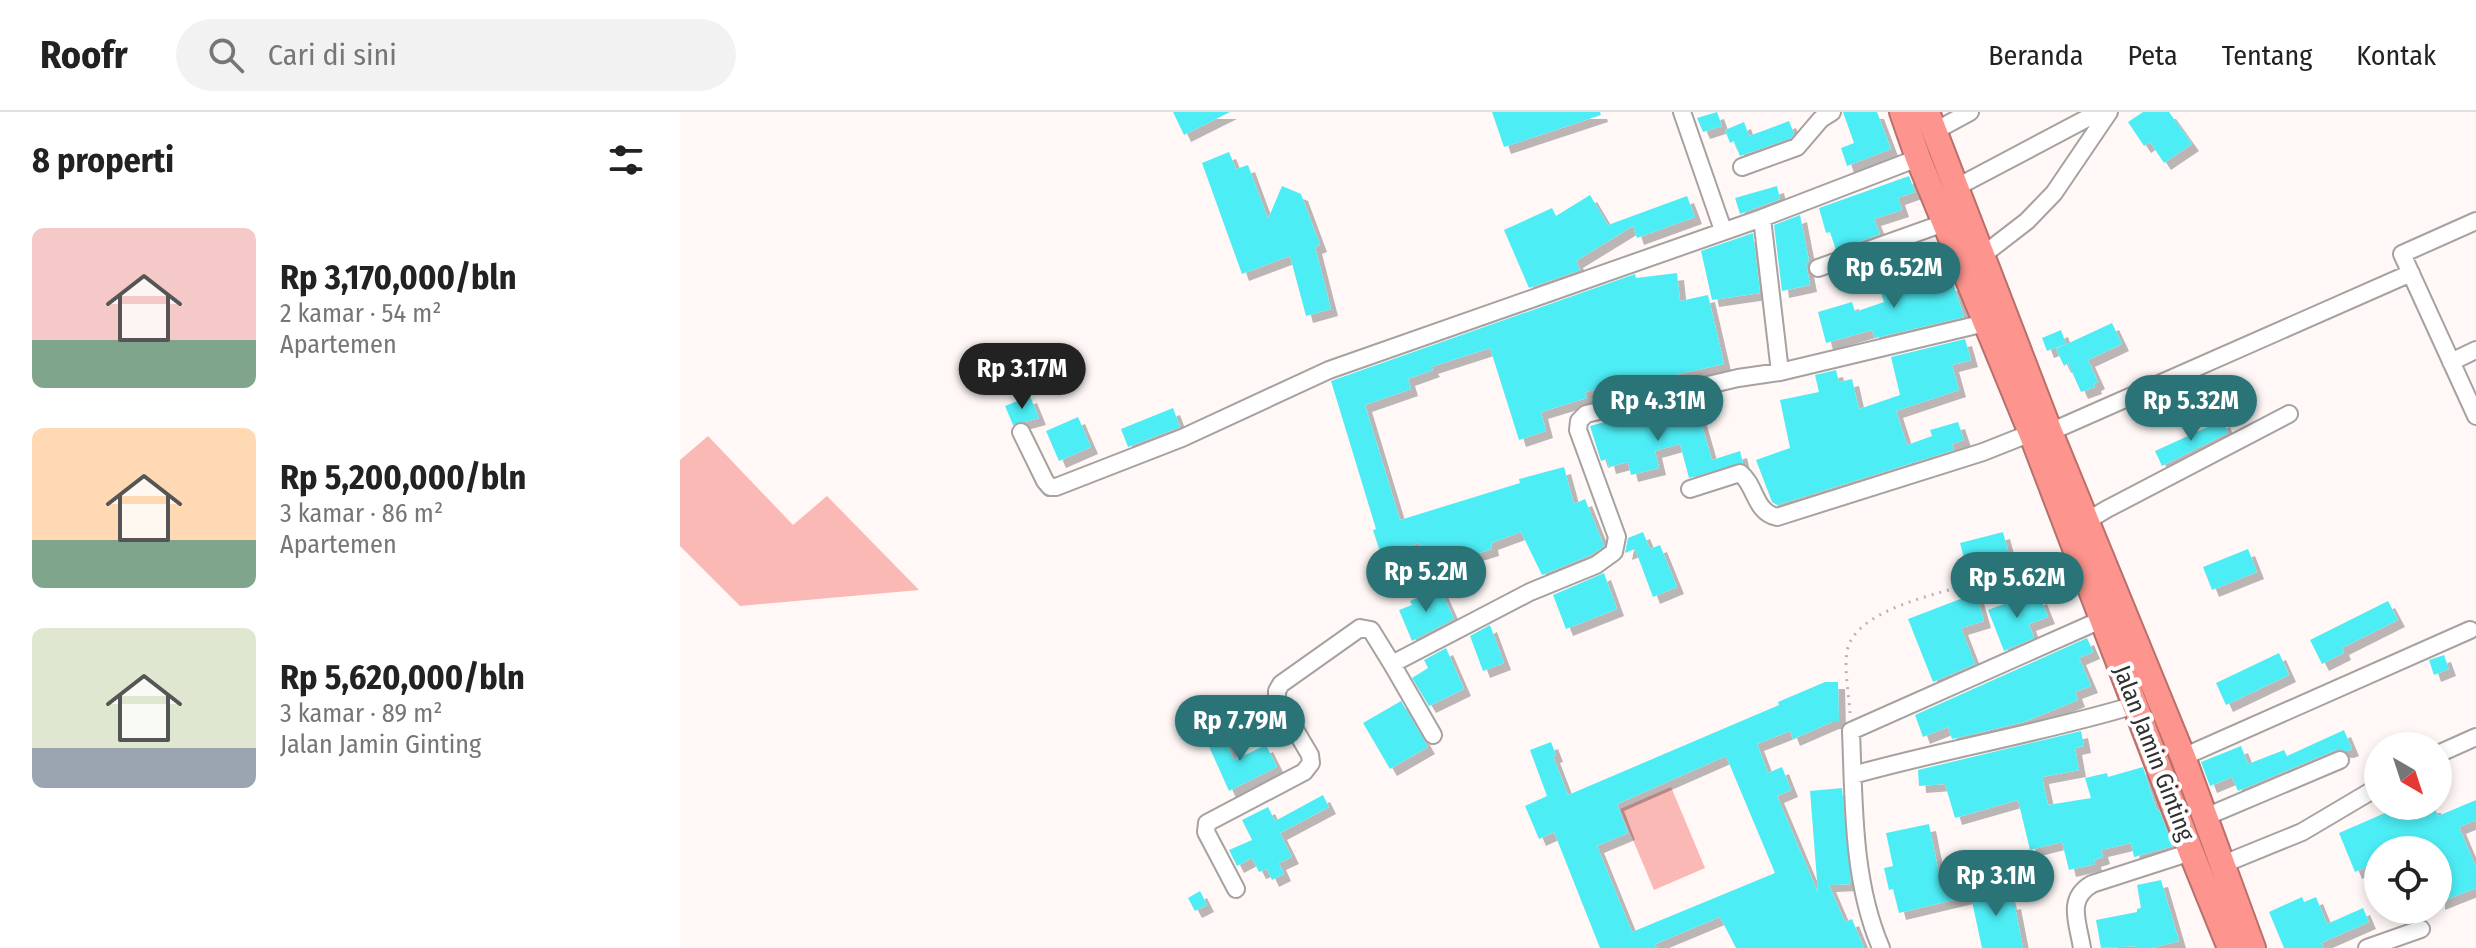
<!DOCTYPE html>
<html lang="id">
<head>
<meta charset="utf-8">
<style>
	body { margin:0; font-family:"Fira Sans Condensed",sans-serif; background:#f2f2f2; color:#222; height:100vh; display:flex; flex-direction:column; font-size:30px; white-space:nowrap }
	* { box-sizing:border-box; margin:0 }
	p { font-size:26px; color:#767676 }
	.icon { flex:none; width:44px; height:44px; fill:none; stroke:currentColor; stroke-width:2; stroke-linecap:round; stroke-linejoin:round }
	.map { position:relative; flex:1; overflow:hidden }
	.details { display:flex; flex-direction:column; background:#fff; width:680px }
	.details>* { flex:none }
	.needle { width:52px; rotate:141deg }
	.tools { position:absolute; left:1684px; top:620px; display:grid; gap:16px }
	.tools a { display:grid; place-items:center; width:88px; height:88px; border-radius:50%; background:#fff; box-shadow:0 4px 12px #0003; font-size:40px }
	.price { position:absolute; translate:-50% -68px; padding:0 18px; border-radius:28px; background:#2a7478; color:#fff; font-size:26px; line-height:52px; filter:drop-shadow(0 2px 4px #0008) }
	.price::after { content:''; position:absolute; left:50%; top:48px; width:24px; height:18px; margin-left:-12px; background:inherit; clip-path:polygon(0 0,100% 0,50% 100%) }
	.price.active { background:#222; color:#fff }
	ul { padding:0; list-style:none }
	li { display:flex; align-items:center; gap:24px; height:200px; padding:0 32px }
	li span { display:grid; place-items:center; flex:none; width:224px; height:160px; border-radius:12px; color:#555 }
	li>.icon { margin-inline-start:auto }
	span .icon { width:96px; height:96px; fill:#fffc; stroke-width:1 }
	li b { font-size:34px }
	h2 { display:flex; justify-content:space-between; align-items:center; height:96px; padding:0 32px; font-size:34px }
	header { display:flex; align-items:center; gap:48px; box-sizing:border-box; height:112px; padding:0 40px; background:#fff; border-bottom:2px solid #e0e0e0 }
	header strong { font-size:38px }
	nav { display:flex; gap:44px; margin-inline-start:auto; font-size:28px }
	.search { width:560px; height:72px; background:#f2f2f2; display:flex; align-items:center; gap:20px; box-sizing:border-box; padding:0 28px; border-radius:44px; color:#767676; font-size:30px }
	main { display:flex; flex:1; min-height:0 }
	.map>svg:first-child { display:block }
	.green { fill:#fab9b4 }
	.building { fill:#4eedf5; fill-rule:evenodd; filter:url(#shadow) }
	.lines { fill:none; stroke-linecap:round; stroke-linejoin:round }
	.minor-casing { stroke:#a7a1a0; stroke-width:20 }
	.highway-casing { stroke:#b6716c; stroke-width:28 }
	.path { stroke:#b9b4b4; stroke-width:3; stroke-dasharray:2 6; stroke-linecap:butt }
	.minor { stroke:#fff; stroke-width:16 }
	.highway { stroke:#fd948d; stroke-width:24 }
	.labels { text-anchor:middle; dominant-baseline:central; stroke-width:8; stroke-linejoin:round; paint-order:stroke }
	.street-label { font-size:24px; fill:#312f2f; stroke:#fff }
</style>
</head>
<body>
<header>
<strong>Roofr</strong>
<div class="search"><svg class="icon" aria-label="search" viewBox="0 0 24 24"><circle cx="10" cy="10" r="6"/><path d="M15 15l6 6"/></svg>Cari di sini</div>
<nav><a>Beranda</a><a>Peta</a><a>Tentang</a><a>Kontak</a></nav>
</header>
<main>
<section class="details">
<h2>8 properti<svg class="icon" aria-label="filters" viewBox="0 0 24 24"><path d="M4 7h16M4 17h16"/><circle cx="9" cy="7" r="2"/><circle cx="15" cy="17" r="2"/></svg></h2>
<ul>
<li><span style="background:linear-gradient(#f6c9c9 70%,#7fa58c 0)"><svg class="icon" aria-label="home" viewBox="0 0 24 24"><path d="M3 11l9-7 9 7M6 9v11h12V9"/></svg></span><div><b>Rp 3,170,000/bln</b><p>2 kamar · 54 m²</p><p>Apartemen</p></div></li>
<li><span style="background:linear-gradient(#ffd9b3 70%,#7fa58c 0)"><svg class="icon" aria-label="home" viewBox="0 0 24 24"><path d="M3 11l9-7 9 7M6 9v11h12V9"/></svg></span><div><b>Rp 5,200,000/bln</b><p>3 kamar · 86 m²</p><p>Apartemen</p></div></li>
<li><span style="background:linear-gradient(#dfe7d0 75%,#9aa5b1 0)"><svg class="icon" aria-label="home" viewBox="0 0 24 24"><path d="M3 11l9-7 9 7M6 9v11h12V9"/></svg></span><div><b>Rp 5,620,000/bln</b><p>3 kamar · 89 m²</p><p>Jalan Jamin Ginting</p></div></li>
</ul>
</section>
<div class="map">
<svg width="1796" height="836" viewBox="0 0 1796 836">
	<defs>
		<filter id="shadow"><feDropShadow dx="7" dy="7" stdDeviation="0" flood-color="#0004"/></filter>
	</defs>
	<rect width="100%" height="100%" fill="#fff8f7"/>
	<path class="green" d="M28 324 113 413 147 384 239 478 60 494 0 434V348Z
		M991 675 1025 756 974 778 940 697Z"/>
	<path class="building" d="M493 0H550L504 23Z
		M812 0H920L921 3 824 35Z
		M1037 0 1042 14 1023 20 1017 6Z
		M1163 0H1197L1211 37 1167 54 1161 36 1174 31Z
		M1463 0H1489L1512 32 1484 51 1470 30 1464 34 1448 10Z
		M1109 9 1114 22 1111 26 1060 44 1054 29 1050 31 1045 18 1064 10 1069 24Z
		M549 40 556 57 568 53 588 107 602 74 621 82 640 133 635 135 651 197 626 204 610 144 562 162 522 51Z
		M1229 64 1235 80 1218 86 1222 98 1194 107 1200 122 1156 138 1150 120 1146 121 1139 96Z
		M1097 74 1100 87 1060 102 1055 86Z
		M910 83 928 113 1007 84 1015 105 957 126 953 114 896 149 900 158 849 176 824 118 872 96 876 104Z
		M1120 103 1129 149 1126 152 1130 173 1102 179 1094 113Z
		M1073 121 1080 181 1032 188 1021 139Z
		M1183 152 1187 166 1162 173 1158 161Z
		M1236 159 1243 179 1273 171 1284 205 1195 226 1192 218 1146 231 1138 200 1172 190 1175 200 1204 190 1198 172Z
		M997 161 1000 189 1028 183 1044 252 995 263 996 268 934 284 932 274 905 280 907 286 861 300 866 319 839 328 810 236 751 255 753 258 728 267 731 277 685 293 720 408 840 371 839 367 884 355 894 392 905 387 924 434 911 443 862 463 841 420 811 431 812 437 747 457 739 431 701 443 693 418 696 417 651 269 955 162 956 166Z
		M1432 211 1442 232 1408 248 1418 270 1414 272 1415 275 1401 280 1388 251 1384 254 1376 237Z
		M1381 218 1386 232 1367 239 1362 226Z
		M1285 227 1291 248 1272 253 1279 278 1216 299 1227 333 1252 324 1250 318 1278 310 1284 328 1272 332 1274 338 1097 393 1092 390 1076 348 1110 336 1100 288 1139 280 1135 263 1156 258 1159 270 1172 267 1179 297 1220 283 1211 245Z
		M350 284 359 306 333 313 325 294Z
		M493 296 500 315 448 335 441 317Z
		M965 299 966 307 989 300 991 308 1018 300 1032 348 1060 339 1063 351 1009 366 1000 332 975 339 979 356 951 363 948 350 929 355 927 347 921 349 910 314Z
		M398 305 411 335 379 349 366 319Z
		M1543 308 1548 321 1482 354 1475 339Z
		M963 420 970 437 980 433 997 475 973 485 955 437 945 441 948 426Z
		M1323 420 1331 450 1288 462 1280 431Z
		M1568 437 1577 460 1532 478 1523 455Z
		M924 461 937 497 886 517 873 483Z
		M760 476 774 507 732 529 719 498 732 493 730 489Z
		M1296 481 1304 509 1281 516 1295 552 1253 570 1228 507Z
		M1348 483 1350 489 1360 485 1368 505 1349 512 1354 526 1324 539 1308 498Z
		M1708 489 1718 508 1662 536 1664 541 1642 552 1630 528Z
		M810 513 824 551 803 559 790 524Z
		M1407 526 1413 540 1399 546 1411 574 1395 580 1398 588 1344 610 1272 627 1268 615 1243 625 1235 603Z
		M766 536 784 577 749 594 732 566 748 556 744 548Z
		M1599 541 1609 563 1546 593 1536 571Z
		M1764 543 1769 557 1754 563 1749 548Z
		M1145 570H1158L1159 610H1152L1113 627 1110 619 1077 632 1088 661 1102 655 1111 678 1097 684 1138 781 1130 679 1162 676 1171 772 1149 773 1165 810 1172 807 1184 836H1056L1040 805 975 832 977 836H920L874 720 859 727 845 694 867 684 850 638 871 630 876 643 873 644 888 683 1099 593 1098 590ZM1046 644 1095 761 952 820 917 734 948 721 937 692Z
		M721 589 748 635 710 657 683 611Z
		M1664 618 1672 637 1667 639 1656 638 1558 679 1552 665 1530 674 1521 650 1561 634 1568 652 1604 638 1607 644Z
		M1401 619 1404 634 1395 636 1399 658 1362 665 1368 693 1411 686 1405 666 1427 661 1428 665 1463 655 1477 699 1479 698 1493 734 1454 745 1451 731 1421 738 1423 745 1414 748 1415 752 1389 758 1382 730 1350 738 1338 688 1275 706 1265 672 1239 674 1238 658Z
		M543 623 554 648 586 633 597 655 549 679 527 630Z
		M643 683 649 695 600 721 612 745 599 751 604 762 592 768 587 757 579 760 572 746 557 754 549 738 572 728 562 708 588 695 595 709Z
		M1796 688V708L1779 715 1796 755V776L1758 791V738H1698V750L1675 760 1659 721 1721 694H1754L1758 704Z
		M1249 712 1261 772 1265 771 1266 773 1281 769 1286 785 1219 801 1213 777 1209 778 1204 756 1213 754 1206 721Z
		M1481 768 1499 829 1471 836H1456V834L1421 836 1416 808 1457 800V797L1461 796 1457 773Z
		M1326 772 1330 791 1334 790 1343 836H1302L1290 780Z
		M520 779 527 793 515 799 508 786Z
		M1622 785 1624 790 1636 785 1647 812 1683 796 1689 810 1641 831 1644 836H1604L1589 800Z"/>
	<g class="lines">
		<g class="minor-casing">
			<path id="minor" d="M1002 0 1043 118
				M1255 19 1290 0
				M1062 55 1117 35 1141 7 1152 0
				M1277 75 1419 0
				M1082 106 1100 260
				M1796 109 1722 142 1796 304
				M1303 143 1347 109 1374 81 1429 0
				M1138 156 1264 111
				M1771 250 1796 238
				M341 320 365 369 370 375H376L502 326 649 258 1082 106 1238 46
				M1370 320 1731 161
				M1010 377 1060 361C1076 373 1074 400 1097 405L1303 340 1351 321
				M1407 409 1427 397 1609 302
				M712 552 753 623
				M1758 642 1796 625
				M1503 645 1790 518
				M1173 663C1266 637 1362 621 1455 593
				M1523 706 1660 648
				M1541 753 1622 720 1698 675
				M556 777 526 720 527 711 624 660 631 651 630 643 597 587V579L601 572 680 516 691 518 712 552 850 480 916 453 934 440 937 425 898 318 899 309 906 302 1058 266 1100 260 1305 211
				M1201 836C1172 768 1174 692 1171 619L1423 507
				M1402 836C1398 810 1386 787 1412 772L1511 740
				M1687 836 1741 817"/>
		</g>
		<g class="highway-casing">
			<path id="highway" d="M1222 0 1238 46 1351 321 1511 740 1550 836
				M1247 0 1370 320 1503 645 1573 836"/>
		</g>
		<path class="path" d="M1170 601C1169 582 1164 559 1167 540 1173 497 1263 481 1297 470"/>
		<use href="#minor" class="minor"/>
		<use href="#highway" class="highway"/>
	</g>
	<g class="labels">
		<g class="street-label">
			<text transform="translate(1474 641) rotate(69)">Jalan Jamin Ginting</text>
		</g>
	</g>
</svg>
<div class="tools">
<a><svg class="needle" viewBox="-14 -14 28 28"><path d="M0-13l5 13h-10z" fill="#e53935"/><path d="M0 13l5-13h-10z" fill="#767676"/></svg></a>
<a><svg class="icon" aria-label="locate" viewBox="0 0 24 24"><circle cx="12" cy="12" r="6"/><path d="M12 2v4M12 18v4M2 12h4M18 12h4"/></svg></a>
</div>
<b class="price" style="left:1214px;top:198px">Rp 6.52M</b>
<b class="price active" style="left:342px;top:299px">Rp 3.17M</b>
<b class="price" style="left:978px;top:331px">Rp 4.31M</b>
<b class="price" style="left:1511px;top:331px">Rp 5.32M</b>
<b class="price" style="left:746px;top:502px">Rp 5.2M</b>
<b class="price" style="left:1337px;top:508px">Rp 5.62M</b>
<b class="price" style="left:560px;top:651px">Rp 7.79M</b>
<b class="price" style="left:1316px;top:806px">Rp 3.1M</b>
</div>
</main>
</body>
</html>
